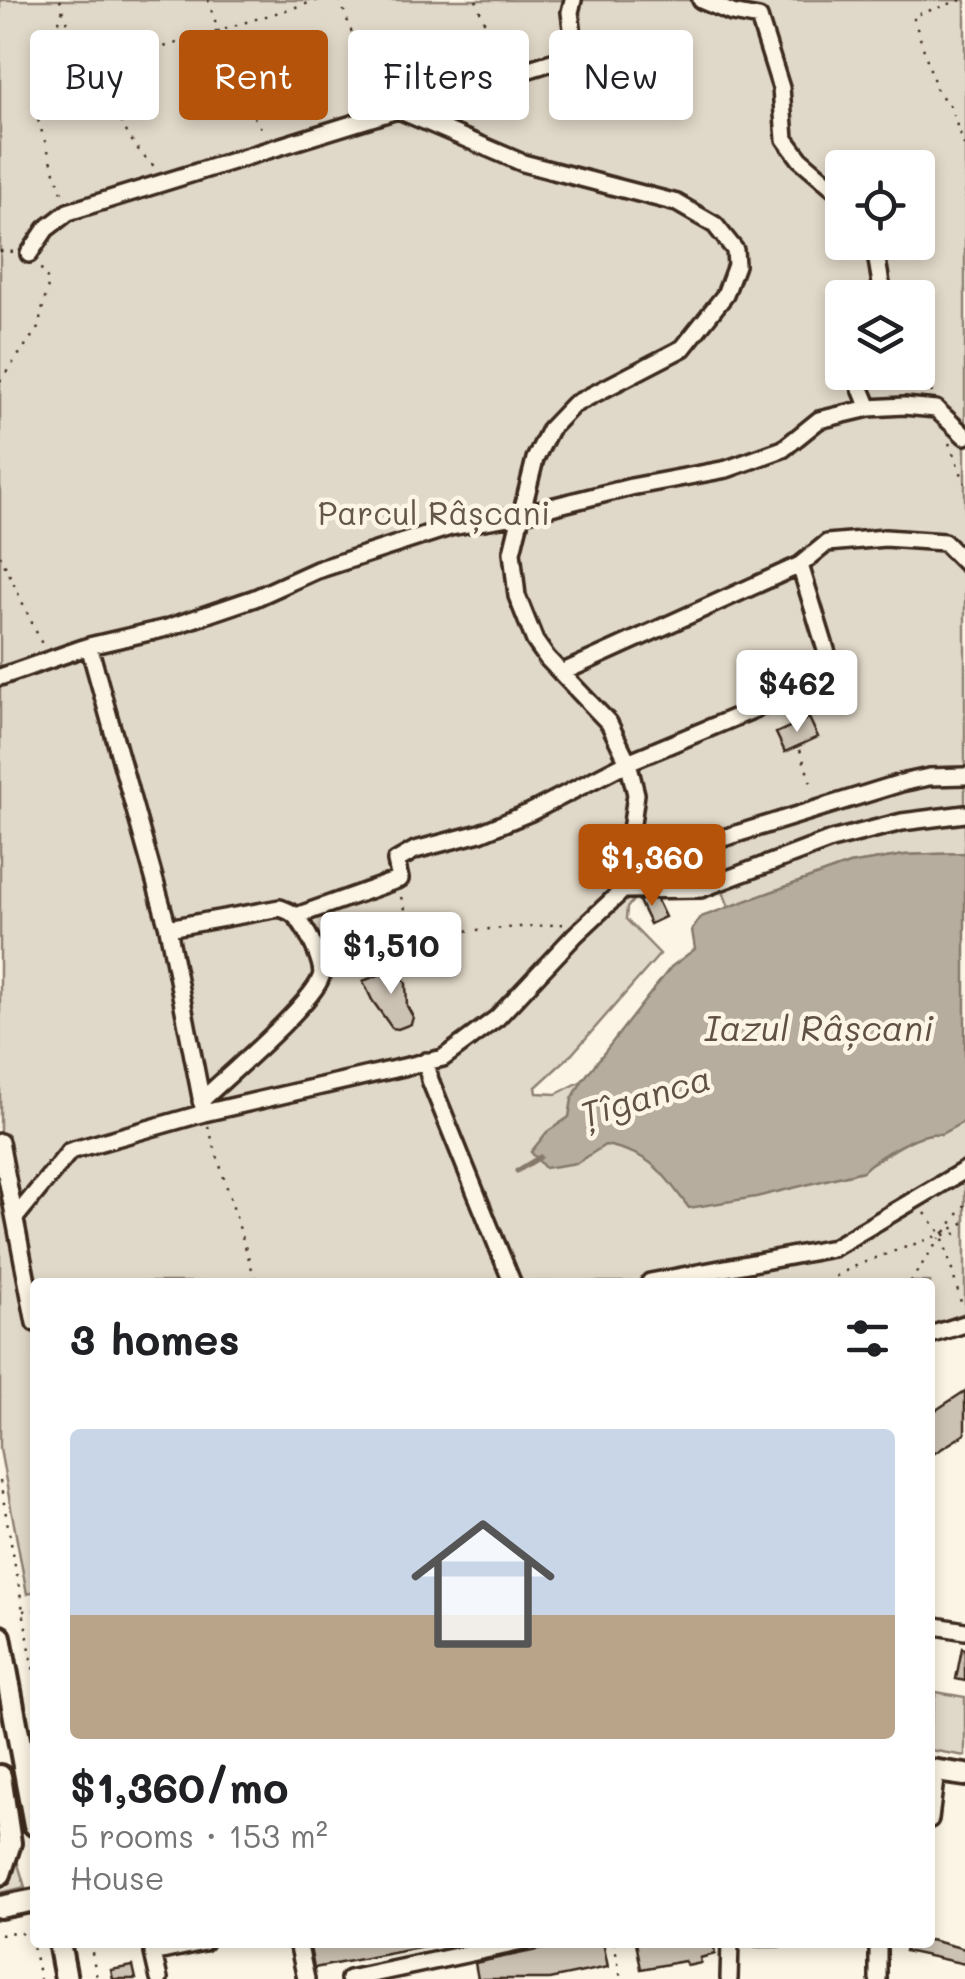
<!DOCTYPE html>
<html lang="en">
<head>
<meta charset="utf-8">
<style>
	body { margin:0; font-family:Mali,sans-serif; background:#f2f2f2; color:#202124; height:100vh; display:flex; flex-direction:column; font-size:38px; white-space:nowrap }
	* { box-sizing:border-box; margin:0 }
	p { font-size:32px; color:#757577 }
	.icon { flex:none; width:55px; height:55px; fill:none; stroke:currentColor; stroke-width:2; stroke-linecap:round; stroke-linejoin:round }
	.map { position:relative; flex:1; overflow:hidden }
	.details { position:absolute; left:30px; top:1278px; width:905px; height:670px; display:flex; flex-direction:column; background:#fff; border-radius:10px; box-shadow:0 5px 15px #0003 }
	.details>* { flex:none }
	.top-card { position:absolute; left:30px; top:30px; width:905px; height:90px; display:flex; gap:20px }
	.tools { position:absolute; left:825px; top:150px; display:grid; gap:20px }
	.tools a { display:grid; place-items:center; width:110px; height:110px; border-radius:10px; background:#fff; box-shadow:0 5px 15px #0003; font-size:50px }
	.price { position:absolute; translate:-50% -85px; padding:0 22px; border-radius:10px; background:#fff; color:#222; font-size:32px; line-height:65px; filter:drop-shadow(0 2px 5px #0008) }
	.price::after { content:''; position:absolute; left:50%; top:60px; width:30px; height:22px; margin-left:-15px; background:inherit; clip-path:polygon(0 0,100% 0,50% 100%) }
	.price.selected { background:#b45309; color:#fff }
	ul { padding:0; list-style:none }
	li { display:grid; align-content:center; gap:20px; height:530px; padding:0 40px }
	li+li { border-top:2px solid #e0e0e0 }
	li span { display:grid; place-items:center; height:310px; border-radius:10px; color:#555 }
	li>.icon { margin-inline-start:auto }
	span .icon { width:180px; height:180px; fill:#fffc; stroke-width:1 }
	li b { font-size:42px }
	h2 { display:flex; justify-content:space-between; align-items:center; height:120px; padding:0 40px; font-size:42px }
	.chip { padding:0 35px; border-radius:10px; background:#fff; box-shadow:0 5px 15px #0003; font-size:35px; line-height:90px }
	.chip.selected { background:#b45309; color:#fff }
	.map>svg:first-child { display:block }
	.green { fill:#e0d8c8; stroke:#8e8173; stroke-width:2.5; fill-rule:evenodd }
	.water { fill:#b7ad9e; stroke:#85796b; stroke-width:2.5 }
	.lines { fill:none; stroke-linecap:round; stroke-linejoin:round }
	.stream { stroke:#85796b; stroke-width:5 }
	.building { fill:#ccc2b3; stroke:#3b2a1e; stroke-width:2.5 }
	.minor-casing { stroke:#3b2a1e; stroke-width:22 }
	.major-casing { stroke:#3b2a1e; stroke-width:28 }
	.path { stroke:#3b2a1e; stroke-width:2.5; stroke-dasharray:2.5 8; stroke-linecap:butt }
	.minor { stroke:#fcf5e5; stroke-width:15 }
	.major { stroke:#fcf5e5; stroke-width:20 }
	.labels { text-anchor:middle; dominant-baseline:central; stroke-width:9; stroke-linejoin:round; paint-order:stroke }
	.park-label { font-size:32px; fill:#645648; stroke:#fcf5e5 }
	.water-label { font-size:35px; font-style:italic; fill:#605144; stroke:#fcf5e5 }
</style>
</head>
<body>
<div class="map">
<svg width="965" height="1979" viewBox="0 0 965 1979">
	<rect width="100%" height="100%" fill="#fcf5e5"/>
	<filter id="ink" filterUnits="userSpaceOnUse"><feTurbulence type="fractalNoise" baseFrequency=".01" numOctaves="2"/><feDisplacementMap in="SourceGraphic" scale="20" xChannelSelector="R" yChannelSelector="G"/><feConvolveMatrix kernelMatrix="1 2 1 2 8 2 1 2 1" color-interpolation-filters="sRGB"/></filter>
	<g filter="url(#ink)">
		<path class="green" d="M0 0H965V853L905 855 849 864 729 907 721 887 638 894 627 908 626 919 660 954 572 1054 536 1087 537 1093 556 1094 582 1081 833 1177C869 1176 911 1128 941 1134L965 1121V1313L930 1326V1282H35V1592L27 1594 0 1449ZM842 168H918V242H842ZM842 298H918V372H842Z
			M936 1692 965 1697V1756L930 1750V1724Z
			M16 1857 25 1887 0 1893V1887Z"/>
		<path class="water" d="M965 853V1121L941 1134C922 1130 877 1156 863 1171L756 1197 689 1208C661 1171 652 1154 605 1145L577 1163 545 1168 531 1152 547 1132 569 1117 572 1099 582 1081 671 967 695 949 692 930 701 917 849 864 905 855Z"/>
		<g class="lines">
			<path class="stream" d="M517 1171 540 1157"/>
		</g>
		<path class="building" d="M809 718 818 737 785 752 776 733Z
			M654 894 665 917 650 924 639 901Z
			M399 967 406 984 407 1006 413 1017 411 1024 398 1029 392 1028 372 1000 363 981Z
			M965 1391V1434L930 1456V1414Z
			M962 1648 965 1649V1681L956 1679Z
			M930 1940 965 1949V1964L905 1951 907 1942Z
			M309 1942H440V1944L314 1968Z
			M575 1942H603L608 1967 549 1979H478L475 1963Z
			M636 1942H713L715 1954 700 1958 701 1963 687 1966 685 1961 641 1969Z
			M742 1942H873V1946L742 1947Z
			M133 1966 136 1979H113L111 1970Z"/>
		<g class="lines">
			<g class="minor-casing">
				<path id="minor" d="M701 0 732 13 759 18 781 88 785 139 800 159 842 195
					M396 109 523 163 677 203 715 225 735 250 736 265 725 295 683 348 573 405 550 429 535 459 512 552 517 596 535 641 547 658 609 723 628 762 636 794 623 890 701 889 831 840 902 822 965 814
					M874 242 881 284 875 298
					M29 254 46 229 68 212 565 58 574 44 570 12 573 0
					M854 372 869 408
					M89 646 168 928 204 1113
					M561 673 800 565 827 543 885 538 944 542 965 563
					M0 677 89 646 167 628 255 598 317 570 450 527 519 515 631 487 727 469 783 449 819 420 869 408 904 406 936 409 965 436
					M296 916 400 879 396 861 415 850 480 833 531 812 628 762 834 676 800 565
					M168 928 280 908C285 910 290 911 294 915 304 923 326 965 321 977 312 1004 226 1077 201 1101
					M426 1061 430 1080 512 1282
					M0 1142 35 1323
					M15 1218 70 1151 204 1113 443 1058 497 1018 575 935 623 890 665 863 691 848 901 783 929 777 965 776
					M650 1282 833 1248 965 1170
					M930 1335 965 1324
					M930 1625 965 1631
					M930 1819 936 1771
					M298 1942 306 1979
					M159 1979 153 1953 204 1942
					M349 1979 522 1942
					M729 1979 730 1942
					M878 1979V1942"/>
			</g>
			<g class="major-casing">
				<path id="major" d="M0 1637 35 1825
					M930 1770 965 1775
					M0 1776 10 1843 0 1874
					M0 1907 35 1900
					M59 1942 66 1979"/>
			</g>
			<path class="path" d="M60 0 63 9 33 105 64 199
				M208 0 241 97 265 134
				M340 0 360 55 384 98
				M476 0 499 61
				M961 0 913 16 937 91 950 106 965 148
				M63 10C71 34 85 51 97 73 114 106 126 142 154 166
				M35 90 94 68 319 0
				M0 251 15 252
				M918 351 932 393
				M0 381 38 328 49 282 38 264
				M949 443 965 483
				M0 555 42 644
				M800 750 813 789
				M401 897C407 918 413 925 434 933L563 924
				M333 948C354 927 386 926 414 926
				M208 1126 256 1282
				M925 1213 942 1235 962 1306
				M945 1232 965 1205
				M944 1235 965 1233
				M827 1282C868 1254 922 1247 965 1222
				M910 1282 940 1238
				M0 1481 35 1678
				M23 1611 35 1610
				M0 1935 18 1931 32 1941 40 1979
				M90 1942 97 1979
				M614 1942 621 1979"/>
			<use href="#minor" class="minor"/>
			<use href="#major" class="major"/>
		</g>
	</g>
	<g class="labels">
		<g class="park-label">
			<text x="434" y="512">Parcul Râșcani</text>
		</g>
		<g class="water-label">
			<text x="819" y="1027">Iazul Râșcani</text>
			<text transform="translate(645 1095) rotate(-17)">Țîganca</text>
		</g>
	</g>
</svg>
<div class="tools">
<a><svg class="icon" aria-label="locate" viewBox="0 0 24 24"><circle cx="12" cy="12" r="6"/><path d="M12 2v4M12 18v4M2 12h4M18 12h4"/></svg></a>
<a><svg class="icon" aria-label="layers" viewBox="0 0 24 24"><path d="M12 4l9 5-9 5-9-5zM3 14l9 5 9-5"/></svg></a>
</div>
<b class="price" style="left:797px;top:735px">$462</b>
<b class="price selected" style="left:652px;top:909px">$1,360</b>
<b class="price" style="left:391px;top:997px">$1,510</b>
<div class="top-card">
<a class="chip">Buy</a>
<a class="chip selected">Rent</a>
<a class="chip">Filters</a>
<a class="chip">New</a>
</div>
<section class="details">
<h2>3 homes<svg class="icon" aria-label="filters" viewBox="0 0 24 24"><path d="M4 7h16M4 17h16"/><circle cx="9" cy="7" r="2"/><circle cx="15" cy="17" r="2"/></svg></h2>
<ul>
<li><span style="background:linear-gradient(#c9d6e8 60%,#b9a48a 0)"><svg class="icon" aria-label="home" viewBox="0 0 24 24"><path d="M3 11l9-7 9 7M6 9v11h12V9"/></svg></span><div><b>$1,360/mo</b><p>5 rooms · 153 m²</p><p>House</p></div></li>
</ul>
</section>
</div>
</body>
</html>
